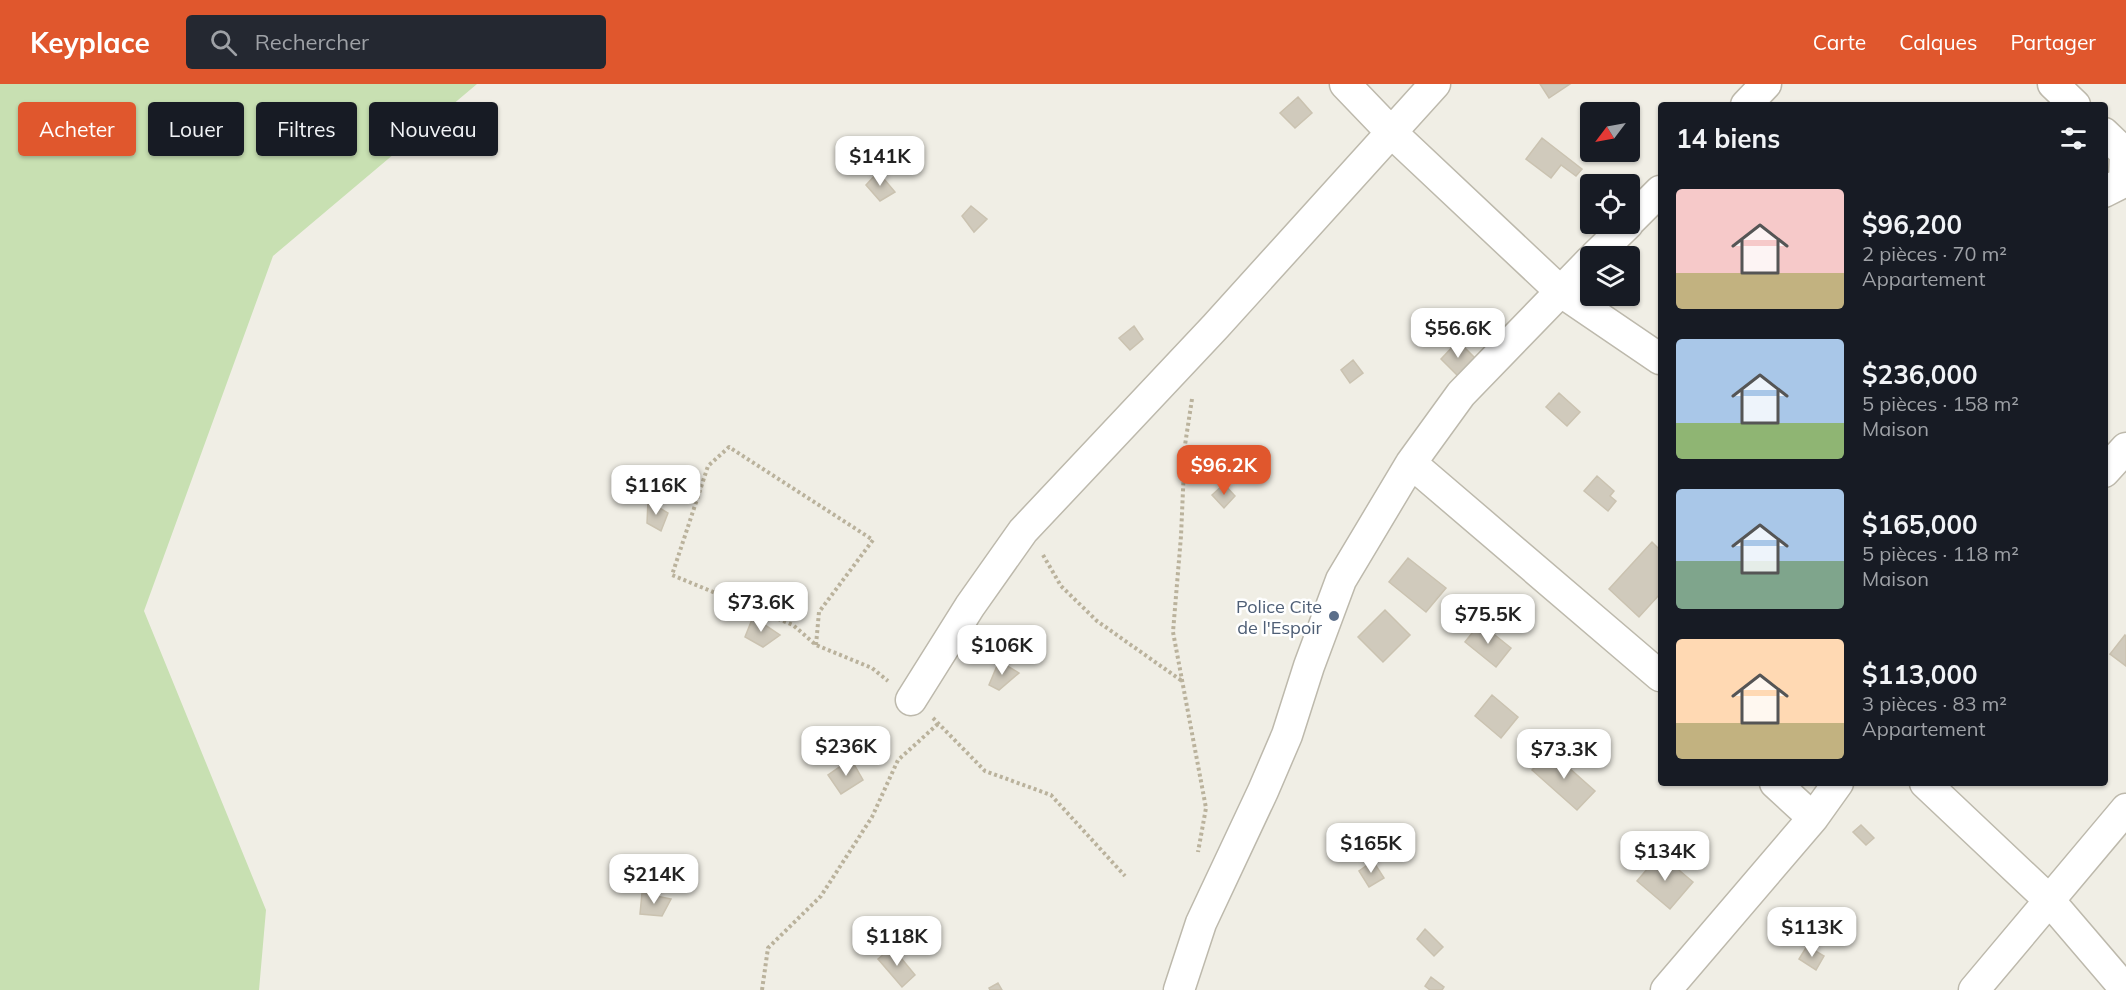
<!DOCTYPE html>
<html lang="fr">
<head>
<meta charset="utf-8">
<style>
	body { margin:0; font-family:Mulish,sans-serif; background:#242831; color:#f1f3f6; height:100vh; display:flex; flex-direction:column; font-size:22px; white-space:nowrap }
	* { box-sizing:border-box; margin:0 }
	p { font-size:20px; color:#9ea1a6 }
	.icon { flex:none; width:33px; height:33px; fill:none; stroke:currentColor; stroke-width:2; stroke-linecap:round; stroke-linejoin:round }
	.map { position:relative; flex:1; overflow:hidden }
	.details { position:absolute; left:1658px; top:18px; width:450px; height:684px; display:flex; flex-direction:column; background:#171b24; border-radius:6px; box-shadow:0 2px 4px #0004 }
	.details>* { flex:none }
	.banner { position:absolute; left:18px; top:18px; width:570px; height:54px; display:flex; gap:12px }
	.needle { width:39px; rotate:238deg }
	.controls { position:absolute; left:1580px; top:18px; display:grid; gap:12px }
	.controls a { display:grid; place-items:center; width:60px; height:60px; border-radius:6px; background:#171b24; box-shadow:0 2px 4px #0004; font-size:30px }
	.price { position:absolute; translate:-50% -51px; padding:0 14px; border-radius:12px; background:#fff; color:#222; font-size:20px; line-height:39px; filter:drop-shadow(0 2px 3px #0008) }
	.price::after { content:''; position:absolute; left:50%; top:36px; width:18px; height:14px; margin-left:-9px; background:inherit; clip-path:polygon(0 0,100% 0,50% 100%) }
	.price.active { background:#e0572d; color:#fff }
	ul { padding:0; list-style:none }
	li { display:flex; align-items:center; gap:18px; height:150px; padding:0 18px }
	li span { display:grid; place-items:center; flex:none; width:168px; height:120px; border-radius:6px; color:#555 }
	li>.icon { margin-inline-start:auto }
	span .icon { width:72px; height:72px; fill:#fffc; stroke-width:1 }
	li b { font-size:26px }
	h2 { display:flex; justify-content:space-between; align-items:center; height:72px; padding:0 18px; font-size:26px }
	.tag { padding:0 21px; border-radius:6px; background:#171b24; box-shadow:0 2px 4px #0004; font-size:21px; line-height:54px }
	.tag.active { background:#e0572d; color:#fff }
	header { display:flex; align-items:center; gap:36px; box-sizing:border-box; height:84px; padding:0 30px; background:#e0572d; color:#fff }
	header strong { font-size:28px }
	nav { display:flex; gap:33px; margin-inline-start:auto; font-size:21px }
	.search { width:420px; height:54px; background:#242831; display:flex; align-items:center; gap:15px; box-sizing:border-box; padding:0 21px; border-radius:6px; color:#9ea1a6; font-size:22px }
	.map>svg:first-child { display:block }
	.green { fill:#c8e0b2 }
	.building { fill:#d0cabc; stroke:#cac2b0; stroke-width:1.5 }
	.lines { fill:none; stroke-linecap:round; stroke-linejoin:round }
	.minor-casing { stroke:#bdb9ac; stroke-width:33 }
	.path { stroke:#bab29c; stroke-width:4; stroke-dasharray:3 3; stroke-linecap:butt }
	.minor { stroke:#fff; stroke-width:30 }
	.service-dot { fill:#5c6f8a; stroke:#fff; stroke-width:2 }
	.labels { text-anchor:middle; dominant-baseline:central; stroke-width:5; stroke-linejoin:round; paint-order:stroke }
	.service-label { font-size:18px; fill:#4e5e75; stroke:#fff; text-anchor:end }
</style>
</head>
<body>
<header>
<strong>Keyplace</strong>
<div class="search"><svg class="icon" aria-label="search" viewBox="0 0 24 24"><circle cx="10" cy="10" r="6"/><path d="M15 15l6 6"/></svg>Rechercher</div>
<nav><a>Carte</a><a>Calques</a><a>Partager</a></nav>
</header>
<div class="map">
<svg width="2126" height="906" viewBox="0 0 2126 906">
	<rect width="100%" height="100%" fill="#f0eee5"/>
	<path class="green" d="M0 0H477L273 172 144 527 266 826 259 906H0Z"/>
	<path class="building" d="M1540 0H1570L1549 14Z
		M1298 13 1312 29 1295 44 1280 29Z
		M1542 54 1582 85 1576 92 1561 81 1551 94 1526 75Z
		M878 88 895 108 880 117 866 101Z
		M971 122 987 135 974 148 962 132Z
		M1134 242 1143 255 1130 266 1119 254Z
		M1458 257 1475 274 1458 292 1441 275Z
		M1353 276 1363 289 1350 299 1341 286Z
		M1559 309 1580 328 1567 342 1546 323Z
		M1597 392 1614 407 1610 412 1616 417 1608 427 1584 407Z
		M1224 400 1235 412 1224 424 1212 411Z
		M648 417 668 429 661 447 647 439Z
		M1652 458 1660 466V510L1639 533 1609 505Z
		M1408 474 1446 504 1426 528 1389 498Z
		M1385 526 1410 551 1383 578 1358 553Z
		M753 533 780 551 763 563 745 553Z
		M1480 539 1511 564 1496 583 1465 558Z
		M2125 551 2126 552V582L2110 570Z
		M999 577 1019 589 999 606 989 601Z
		M1492 611 1518 633 1501 654 1475 632Z
		M1550 667 1595 707 1577 726 1532 686Z
		M851 675 863 696 841 710 828 691Z
		M1861 741 1874 754 1866 761 1853 748Z
		M1660 770 1693 798 1670 825 1637 797Z
		M1373 777 1384 794 1369 803 1359 787Z
		M642 809 671 815 662 832 640 830Z
		M1425 845 1443 863 1434 872 1417 855Z
		M1807 862 1824 872 1816 886 1799 875Z
		M892 863 915 891 902 903 878 875Z
		M1431 893 1444 903 1442 906H1430L1425 902Z
		M998 899 1002 906H990L989 904Z"/>
	<g class="lines">
		<g class="minor-casing">
			<path id="minor" d="M1345 0 1391 48 1560 207 1660 275
				M2053 0 2075 21
				M1746 21 1766 0
				M2104 49 2126 70
				M2104 108 2124 98 2125 69
				M1629 138 1660 107
				M1595 172 1628 140
				M1411 379 1660 592
				M2104 388 2126 364
				M911 616 970 522 1023 447 1215 243 1435 0
				M1775 699 1813 734
				M1925 699 2049 816 2126 906
				M1179 906 1201 839 1263 707 1287 651 1309 582 1341 496 1411 379 1461 310 1590 177
				M1666 906 1813 734 1838 699
				M1974 906 2126 725"/>
		</g>
		<path class="path" d="M1192 315 1185 361 1181 452 1173 548 1206 724 1198 768
			M1043 471 1061 502 1097 537 1182 597
			M816 561 819 528 873 456 729 363 708 382 672 491 793 541 816 561 872 584 888 597
			M933 634 985 687 1051 711 1125 792
			M762 906 768 864 821 812 872 733 898 676 939 639"/>
		<use href="#minor" class="minor"/>
	</g>
	<circle class="service-dot" cx="1334" cy="532" r="6"/>
	<g class="labels">
		<g class="service-label">
			<text x="1322" y="522">Police Cite<tspan x="1322" dy="21">de l'Espoir</tspan></text>
		</g>
	</g>
</svg>
<div class="controls">
<a><svg class="needle" viewBox="-14 -14 28 28"><path d="M0-13l5 13h-10z" fill="#e53935"/><path d="M0 13l5-13h-10z" fill="#9ea1a6"/></svg></a>
<a><svg class="icon" aria-label="locate" viewBox="0 0 24 24"><circle cx="12" cy="12" r="6"/><path d="M12 2v4M12 18v4M2 12h4M18 12h4"/></svg></a>
<a><svg class="icon" aria-label="layers" viewBox="0 0 24 24"><path d="M12 4l9 5-9 5-9-5zM3 14l9 5 9-5"/></svg></a>
</div>
<b class="price" style="left:880px;top:103px">$141K</b>
<b class="price" style="left:1458px;top:275px">$56.6K</b>
<b class="price active" style="left:1224px;top:412px">$96.2K</b>
<b class="price" style="left:656px;top:432px">$116K</b>
<b class="price" style="left:761px;top:549px">$73.6K</b>
<b class="price" style="left:1488px;top:561px">$75.5K</b>
<b class="price" style="left:1002px;top:592px">$106K</b>
<b class="price" style="left:846px;top:693px">$236K</b>
<b class="price" style="left:1564px;top:696px">$73.3K</b>
<b class="price" style="left:1371px;top:790px">$165K</b>
<b class="price" style="left:1665px;top:798px">$134K</b>
<b class="price" style="left:654px;top:821px">$214K</b>
<b class="price" style="left:1812px;top:874px">$113K</b>
<b class="price" style="left:897px;top:883px">$118K</b>
<div class="banner">
<a class="tag active">Acheter</a>
<a class="tag">Louer</a>
<a class="tag">Filtres</a>
<a class="tag">Nouveau</a>
</div>
<section class="details">
<h2>14 biens<svg class="icon" aria-label="filters" viewBox="0 0 24 24"><path d="M4 7h16M4 17h16"/><circle cx="9" cy="7" r="2"/><circle cx="15" cy="17" r="2"/></svg></h2>
<ul>
<li><span style="background:linear-gradient(#f6c9c9 70%,#c2b280 0)"><svg class="icon" aria-label="home" viewBox="0 0 24 24"><path d="M3 11l9-7 9 7M6 9v11h12V9"/></svg></span><div><b>$96,200</b><p>2 pièces · 70 m²</p><p>Appartement</p></div></li>
<li><span style="background:linear-gradient(#a9c7e8 70%,#8fb573 0)"><svg class="icon" aria-label="home" viewBox="0 0 24 24"><path d="M3 11l9-7 9 7M6 9v11h12V9"/></svg></span><div><b>$236,000</b><p>5 pièces · 158 m²</p><p>Maison</p></div></li>
<li><span style="background:linear-gradient(#a9c7e8 60%,#7fa58c 0)"><svg class="icon" aria-label="home" viewBox="0 0 24 24"><path d="M3 11l9-7 9 7M6 9v11h12V9"/></svg></span><div><b>$165,000</b><p>5 pièces · 118 m²</p><p>Maison</p></div></li>
<li><span style="background:linear-gradient(#ffd9b3 70%,#c2b280 0)"><svg class="icon" aria-label="home" viewBox="0 0 24 24"><path d="M3 11l9-7 9 7M6 9v11h12V9"/></svg></span><div><b>$113,000</b><p>3 pièces · 83 m²</p><p>Appartement</p></div></li>
</ul>
</section>
</div>
</body>
</html>
